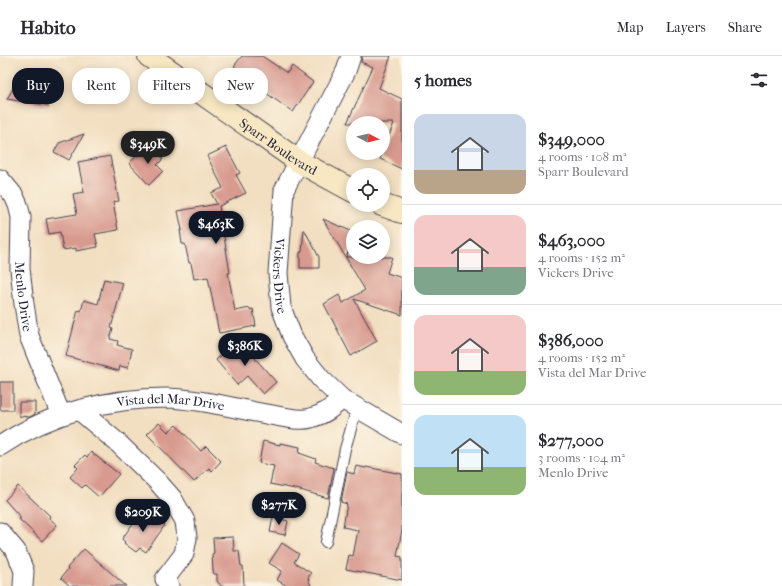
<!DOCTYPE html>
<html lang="en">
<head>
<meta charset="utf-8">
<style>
	body { margin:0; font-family:"IM FELL French Canon",serif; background:#f2f2f3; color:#2b2b33; height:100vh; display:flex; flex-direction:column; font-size:15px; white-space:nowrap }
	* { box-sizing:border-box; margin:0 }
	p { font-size:13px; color:#7c7c81 }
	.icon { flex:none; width:22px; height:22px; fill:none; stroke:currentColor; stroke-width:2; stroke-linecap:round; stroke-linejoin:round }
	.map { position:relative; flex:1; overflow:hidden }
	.side { display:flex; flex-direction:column; background:#fff; width:380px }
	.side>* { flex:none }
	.top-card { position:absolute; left:12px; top:12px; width:330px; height:36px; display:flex; gap:8px }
	.needle { width:26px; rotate:97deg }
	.buttons { position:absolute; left:346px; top:60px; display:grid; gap:8px }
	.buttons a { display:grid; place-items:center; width:44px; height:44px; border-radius:50%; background:#fff; box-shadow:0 2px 10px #0003; font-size:20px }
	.price { position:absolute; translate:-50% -34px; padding:0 9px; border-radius:14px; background:#111827; color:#fff; font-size:13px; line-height:26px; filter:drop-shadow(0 1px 2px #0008) }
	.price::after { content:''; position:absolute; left:50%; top:24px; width:12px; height:9px; margin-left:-6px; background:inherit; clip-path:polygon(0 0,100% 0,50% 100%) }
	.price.current { background:#222; color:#fff }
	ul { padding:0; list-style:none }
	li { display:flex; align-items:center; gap:12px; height:100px; padding:0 12px }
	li+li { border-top:1px solid #e1e1e2 }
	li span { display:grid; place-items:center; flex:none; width:112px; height:80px; border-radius:12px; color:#555 }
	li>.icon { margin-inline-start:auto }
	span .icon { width:48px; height:48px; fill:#fffc; stroke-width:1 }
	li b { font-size:17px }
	h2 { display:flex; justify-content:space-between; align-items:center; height:48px; padding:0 12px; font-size:17px }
	.chip { padding:0 14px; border-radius:16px; background:#fff; box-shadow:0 2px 10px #0003; font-size:14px; line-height:36px }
	.chip.current { background:#111827; color:#fff }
	header { display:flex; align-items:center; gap:24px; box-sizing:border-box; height:56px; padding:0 20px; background:#fff; border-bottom:1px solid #e1e1e2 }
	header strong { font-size:19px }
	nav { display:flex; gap:22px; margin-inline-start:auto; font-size:14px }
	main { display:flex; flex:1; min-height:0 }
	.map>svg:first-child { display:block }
	.building { fill:#d89a8f }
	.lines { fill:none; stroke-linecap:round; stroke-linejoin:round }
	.lane-casing { stroke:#413e4f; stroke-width:12 }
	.street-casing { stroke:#413e4f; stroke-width:21 }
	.secondary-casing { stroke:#413e4f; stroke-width:24 }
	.lane { stroke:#fff; stroke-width:10 }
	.street { stroke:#fff; stroke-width:19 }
	.secondary { stroke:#f7e8c3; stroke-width:22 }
	.labels { text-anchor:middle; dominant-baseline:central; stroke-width:3.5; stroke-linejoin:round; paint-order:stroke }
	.street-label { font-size:13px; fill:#22223b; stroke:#fcf5e5 }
</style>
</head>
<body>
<header>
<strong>Habito</strong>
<nav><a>Map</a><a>Layers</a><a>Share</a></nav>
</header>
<main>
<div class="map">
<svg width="402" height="530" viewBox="0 0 402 530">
	<rect width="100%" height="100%" fill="#fcf5e5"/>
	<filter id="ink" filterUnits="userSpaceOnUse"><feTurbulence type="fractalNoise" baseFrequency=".025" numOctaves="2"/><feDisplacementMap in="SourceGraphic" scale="8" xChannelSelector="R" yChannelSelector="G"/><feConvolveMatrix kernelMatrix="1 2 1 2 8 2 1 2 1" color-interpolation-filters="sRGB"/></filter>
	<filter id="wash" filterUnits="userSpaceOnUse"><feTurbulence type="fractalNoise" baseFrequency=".012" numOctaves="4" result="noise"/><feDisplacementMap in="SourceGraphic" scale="16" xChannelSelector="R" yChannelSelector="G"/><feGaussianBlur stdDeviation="0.9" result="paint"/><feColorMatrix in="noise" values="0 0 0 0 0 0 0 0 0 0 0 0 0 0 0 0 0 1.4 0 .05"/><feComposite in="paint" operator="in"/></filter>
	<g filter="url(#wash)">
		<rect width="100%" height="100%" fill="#f2dec0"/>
		<g id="blocks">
			<path class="building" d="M242 0H262L287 17 292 10 313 26 293 56 266 37 263 42 252 35 256 28 241 18 243 16 234 10Z
				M362 0H391L379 32 402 43V113L380 103 394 67H347L373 11 361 6Z
				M33 16 46 24 45 26 57 33 48 49 49 50 7 43 15 29 22 33Z
				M84 78 69 104 54 96 59 87Z
				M150 89 163 103 157 109 163 115 149 129 129 107Z
				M226 91 240 117 236 119 246 137 219 150 230 217H228L235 255 250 252V254L253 253 256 270 219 277 208 221 194 223 191 207H189L185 188H182L180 174H182L178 155 217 148 211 137 223 132 207 100Z
				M110 100 119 145 113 146 118 174 95 178 98 191 76 195V192L63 194 60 176 49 178 46 163 77 158 73 138 84 136 78 106Z
				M323 163 353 176V185L346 201H392L387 217 402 222V259L354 243 377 285 351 300 324 248 339 239 343 247 365 234Z
				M304 173 319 201V212H300V196H302Z
				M104 223 123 227 111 272 113 273 110 283 118 285 117 289 132 293 128 312 120 310 119 315 66 300 78 254 81 255 84 244 98 248Z
				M239 284 276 326 263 338 247 320 237 329 216 304Z
				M0 326H13V354H0Z
				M19 346H35V358L30 361 19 360Z
				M159 367 168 376 176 369 201 395 206 390 221 405 212 415 209 412 194 426 147 378Z
				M263 385 280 389V387L300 391 299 397 316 403 315 406 334 412 328 442 300 434 270 428 274 410 259 407Z
				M91 396 119 418 99 441 85 429 82 432 70 421 78 412 75 409 85 399 87 401Z
				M356 410 366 412V411L402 418V474L397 500 402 501V524L346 513 349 499 353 500 358 474 343 471 347 448 341 446 347 416 354 418Z
				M18 430 50 460 49 462 57 469 42 485 19 463 21 462 5 444Z
				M148 457 165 469 146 496 140 492 136 496 124 487 125 486 122 483 136 463 141 467Z
				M273 461 288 465 285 479 270 476Z
				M233 481 234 495H239L241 510H243L244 530H221L217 525V518H214L213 514 212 498 214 497 213 482Z
				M282 487 299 498 294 506 311 517 308 522 311 530H287L277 524 282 515 269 507Z
				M84 493 126 530H70L61 522 68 513 67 512Z"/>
		</g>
	</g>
	<g filter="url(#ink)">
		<use href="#blocks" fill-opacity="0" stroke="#413e4f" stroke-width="1"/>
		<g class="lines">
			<g class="lane-casing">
				<path id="lane" d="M326 486 345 393 357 352"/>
			</g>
			<g class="street-casing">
				<g id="street">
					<path id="s1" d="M351 0 346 15 284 134 278 217 281 251 292 280 305 303 321 323 342 343 402 378"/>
					<path id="s2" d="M0 123 14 140 18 149 21 161 20 213 24 248 29 280 61 359"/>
					<path d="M79 354 118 387 157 425 172 442 185 465 187 482 184 498 165 523 169 530"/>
					<path id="s3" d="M0 390C49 357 108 342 167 342 200 343 234 352 266 358 279 360 299 366 311 362 325 358 332 352 342 343"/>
					<path d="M0 476 16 495 24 515 23 530"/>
				</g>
			</g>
			<g class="secondary-casing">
				<g id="secondary">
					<path id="s4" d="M149 0 298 105 353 135"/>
					<path d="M382 149 402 156"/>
				</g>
			</g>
			<use href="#lane" class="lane"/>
			<use href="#street" class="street"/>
			<use href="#secondary" class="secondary"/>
		</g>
	</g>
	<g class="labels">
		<g class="street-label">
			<text stroke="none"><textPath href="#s4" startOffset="158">Sparr Boulevard</textPath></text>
			<text stroke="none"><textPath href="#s1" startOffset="236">Vickers Drive</textPath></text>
			<text stroke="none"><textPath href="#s2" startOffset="124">Menlo Drive</textPath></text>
			<text stroke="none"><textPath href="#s3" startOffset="180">Vista del Mar Drive</textPath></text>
		</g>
	</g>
</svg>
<div class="buttons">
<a><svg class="needle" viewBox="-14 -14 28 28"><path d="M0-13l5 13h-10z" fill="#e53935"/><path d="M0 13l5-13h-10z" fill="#7c7c81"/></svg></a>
<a><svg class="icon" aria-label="locate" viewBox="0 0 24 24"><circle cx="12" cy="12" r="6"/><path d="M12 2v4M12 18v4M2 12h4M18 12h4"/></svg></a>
<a><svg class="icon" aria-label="layers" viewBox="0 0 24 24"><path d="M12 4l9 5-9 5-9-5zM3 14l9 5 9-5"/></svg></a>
</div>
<b class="price current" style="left:148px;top:109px">$349K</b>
<b class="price" style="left:216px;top:189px">$463K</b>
<b class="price" style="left:245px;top:311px">$386K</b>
<b class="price" style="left:279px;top:470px">$277K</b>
<b class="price" style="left:143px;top:477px">$209K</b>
<div class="top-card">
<a class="chip current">Buy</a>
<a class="chip">Rent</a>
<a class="chip">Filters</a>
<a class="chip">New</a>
</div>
</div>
<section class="side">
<h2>5 homes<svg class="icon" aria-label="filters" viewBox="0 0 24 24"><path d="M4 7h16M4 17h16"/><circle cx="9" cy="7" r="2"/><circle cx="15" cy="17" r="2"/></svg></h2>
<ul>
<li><span style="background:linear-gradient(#c9d6e8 70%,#b9a48a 0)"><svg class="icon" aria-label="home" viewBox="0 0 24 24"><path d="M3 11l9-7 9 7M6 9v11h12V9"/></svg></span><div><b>$349,000</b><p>4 rooms · 108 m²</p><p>Sparr Boulevard</p></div></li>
<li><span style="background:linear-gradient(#f6c9c9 65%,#7fa58c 0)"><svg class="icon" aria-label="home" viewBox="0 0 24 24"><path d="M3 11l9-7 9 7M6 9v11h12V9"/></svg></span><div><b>$463,000</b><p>4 rooms · 152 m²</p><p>Vickers Drive</p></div></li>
<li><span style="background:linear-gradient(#f6c9c9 70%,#8fb573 0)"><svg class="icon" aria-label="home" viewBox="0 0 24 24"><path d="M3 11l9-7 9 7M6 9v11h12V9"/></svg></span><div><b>$386,000</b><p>4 rooms · 152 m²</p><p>Vista del Mar Drive</p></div></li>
<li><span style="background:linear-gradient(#bfe0f5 65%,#8fb573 0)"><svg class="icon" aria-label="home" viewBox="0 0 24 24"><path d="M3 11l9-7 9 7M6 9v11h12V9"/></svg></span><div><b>$277,000</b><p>3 rooms · 104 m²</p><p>Menlo Drive</p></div></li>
</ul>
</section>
</main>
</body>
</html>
